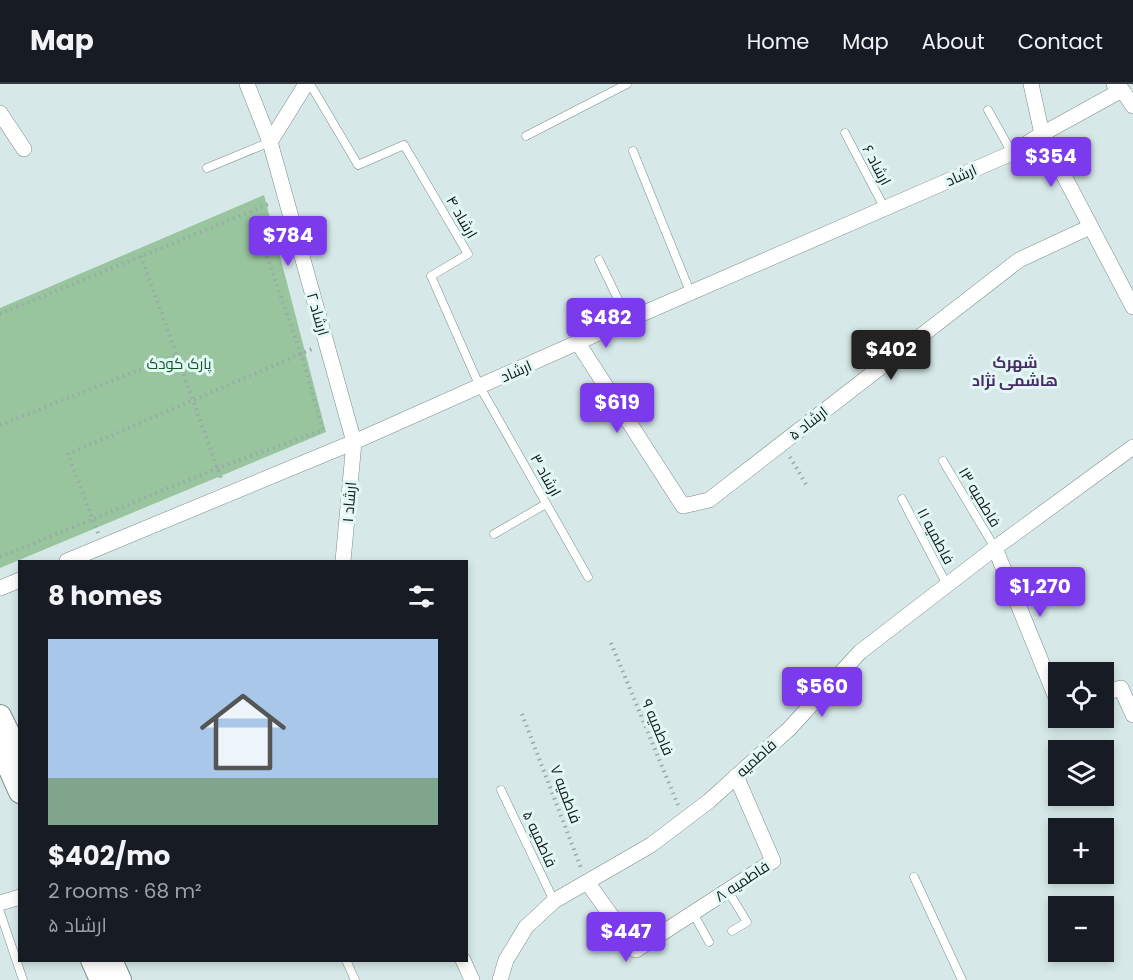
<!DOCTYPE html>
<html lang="en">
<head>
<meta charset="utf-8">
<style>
	body { margin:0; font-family:Poppins,Cairo,sans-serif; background:#242831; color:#f1f3f6; height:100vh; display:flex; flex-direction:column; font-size:22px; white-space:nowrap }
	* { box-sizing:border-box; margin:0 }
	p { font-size:20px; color:#9ea1a6 }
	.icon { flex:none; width:33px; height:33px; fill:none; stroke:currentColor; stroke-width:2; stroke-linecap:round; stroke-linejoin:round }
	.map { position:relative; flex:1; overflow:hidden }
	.panel { position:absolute; left:18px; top:476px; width:450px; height:402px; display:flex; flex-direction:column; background:#171b24; border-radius:0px; box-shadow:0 3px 9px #0003 }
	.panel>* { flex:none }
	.controls { position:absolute; left:1048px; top:578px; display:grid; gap:12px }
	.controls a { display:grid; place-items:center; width:66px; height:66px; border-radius:0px; background:#171b24; box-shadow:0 3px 9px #0003; font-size:30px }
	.price { position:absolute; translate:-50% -51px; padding:0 14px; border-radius:6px; background:#7c3aed; color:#fff; font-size:20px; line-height:39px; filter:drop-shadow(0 2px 3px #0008) }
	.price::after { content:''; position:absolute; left:50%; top:36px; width:18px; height:14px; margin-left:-9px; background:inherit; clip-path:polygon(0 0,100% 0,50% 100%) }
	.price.active { background:#222; color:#fff }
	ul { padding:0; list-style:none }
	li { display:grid; align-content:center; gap:12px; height:318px; padding:0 30px }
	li+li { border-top:2px solid #363941 }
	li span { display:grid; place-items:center; height:186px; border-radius:0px; color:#555 }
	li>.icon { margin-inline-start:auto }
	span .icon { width:108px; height:108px; fill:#fffc; stroke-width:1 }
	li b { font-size:26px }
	h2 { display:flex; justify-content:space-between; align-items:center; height:72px; padding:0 30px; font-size:26px }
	header { display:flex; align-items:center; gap:36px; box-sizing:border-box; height:84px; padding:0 30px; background:#171b24; border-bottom:2px solid #363941 }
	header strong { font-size:28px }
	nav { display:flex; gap:33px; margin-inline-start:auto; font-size:21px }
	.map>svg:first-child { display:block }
	.green { fill:#99c59e }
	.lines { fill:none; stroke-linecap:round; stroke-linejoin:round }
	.service-casing { stroke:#7a8c8b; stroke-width:9 }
	.minor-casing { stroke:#7a8c8b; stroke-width:16 }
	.secondary-casing { stroke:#7a8c8b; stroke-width:24 }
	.path { stroke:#99a8a8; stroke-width:4; stroke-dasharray:1.5 4.5; stroke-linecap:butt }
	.service { stroke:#fff; stroke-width:8 }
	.minor { stroke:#fff; stroke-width:15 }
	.secondary { stroke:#fff; stroke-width:22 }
	.labels { text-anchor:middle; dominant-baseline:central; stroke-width:6; stroke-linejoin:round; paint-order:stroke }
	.street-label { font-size:15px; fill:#111818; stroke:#e3f7f5 }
	.park-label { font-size:15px; fill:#0f5a25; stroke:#e3f7f5 }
	.neighbourhood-label { font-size:16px; font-weight:bold; fill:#482c65; stroke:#e3f7f5 }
</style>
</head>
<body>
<header>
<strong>Map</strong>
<nav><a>Home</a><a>Map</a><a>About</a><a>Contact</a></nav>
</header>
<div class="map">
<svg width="1133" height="896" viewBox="0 0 1133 896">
	<rect width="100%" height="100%" fill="#d6e9e8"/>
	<path class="green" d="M264 111 326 348 0 484V224Z"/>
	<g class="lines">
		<g class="service-casing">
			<path id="service" d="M310 0 358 81 404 61 468 170 431 192 480 303 588 493
				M988 26 1012 69
				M845 49 885 125
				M526 52 627 0
				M633 67 691 210
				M207 84 270 58
				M599 176 628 236
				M943 377 995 464
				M902 415 947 501
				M494 450 546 420
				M501 706 554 817
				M914 793 962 896
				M728 807 747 838 732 847
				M0 828 23 896
				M693 829 709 858
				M346 876 355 896"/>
		</g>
		<g class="minor-casing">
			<path id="minor" d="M247 0 270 58 354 358 343 477
				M1031 0 1042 50 1133 223
				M1114 0 1122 6 1133 22
				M0 29 24 65
				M270 58 306 0
				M578 259 683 422 709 416 1019 176 1090 143
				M995 464 1059 621
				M67 477 354 358 628 236 1012 69 1042 50 1122 6
				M0 504 20 496
				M1104 609 1121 604 1133 631
				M587 798 636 866 773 777 736 692
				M0 819 20 813
				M463 876 472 896
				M500 896 506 876 526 843 554 817 651 761 709 717 789 645 860 568 995 464 1133 363"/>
		</g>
		<g class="secondary-casing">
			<path id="secondary" d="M0 632 20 673
				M0 663 20 708
				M92 876 101 896
				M111 876 120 896"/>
		</g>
		<path class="path" d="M141 172 222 397
			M0 230 271 119
			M0 341 177 271
			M790 373 808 404
			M98 449 68 370 312 265
			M0 473 218 384 323 346 301 270 251 127
			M611 559 678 721
			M522 630 581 784"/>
		<use href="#service" class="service"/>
		<use href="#minor" class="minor"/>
		<use href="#secondary" class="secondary"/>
	</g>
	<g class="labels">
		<g class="street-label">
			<text transform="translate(877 81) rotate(62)">ارشاد ۶</text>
			<text transform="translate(961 91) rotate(-24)">ارشاد</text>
			<text transform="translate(462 133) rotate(60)">ارشاد ۴</text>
			<text transform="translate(318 230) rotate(74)">ارشاد ۲</text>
			<text transform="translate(516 287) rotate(-24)">ارشاد</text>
			<text transform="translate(808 339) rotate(-38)">ارشاد ۵</text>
			<text transform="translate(546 391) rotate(61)">ارشاد ۳</text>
			<text transform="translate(980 413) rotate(59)">فاطمیه ۱۳</text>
			<text transform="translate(349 418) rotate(-85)">ارشاد ۱</text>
			<text transform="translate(936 452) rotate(62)">فاطمیه ۱۱</text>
			<text transform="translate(658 643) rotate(67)">فاطمیه ۹</text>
			<text transform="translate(756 674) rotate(-42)">فاطمیه</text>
			<text transform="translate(566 710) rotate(69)">فاطمیه ۷</text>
			<text transform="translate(540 755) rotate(65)">فاطمیه ۵</text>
			<text transform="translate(742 797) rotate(-33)">فاطمیه ۸</text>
		</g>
		<g class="park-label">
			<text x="179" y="279">پارک کودک</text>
		</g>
		<g class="neighbourhood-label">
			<text x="1015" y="278">شهرک<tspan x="1015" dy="18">هاشمی نژاد</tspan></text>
		</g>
	</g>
</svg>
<div class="controls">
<a><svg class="icon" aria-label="locate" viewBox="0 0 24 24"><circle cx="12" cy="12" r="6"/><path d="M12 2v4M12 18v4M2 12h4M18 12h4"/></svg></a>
<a><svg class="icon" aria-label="layers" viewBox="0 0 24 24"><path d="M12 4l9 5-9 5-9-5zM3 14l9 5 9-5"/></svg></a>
<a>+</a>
<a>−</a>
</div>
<b class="price" style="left:1051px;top:104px">$354</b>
<b class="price" style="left:288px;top:183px">$784</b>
<b class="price" style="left:606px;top:265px">$482</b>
<b class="price active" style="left:891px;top:297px">$402</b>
<b class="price" style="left:617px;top:350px">$619</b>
<b class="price" style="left:1040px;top:534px">$1,270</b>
<b class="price" style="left:822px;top:634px">$560</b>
<b class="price" style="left:626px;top:879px">$447</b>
<section class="panel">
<h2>8 homes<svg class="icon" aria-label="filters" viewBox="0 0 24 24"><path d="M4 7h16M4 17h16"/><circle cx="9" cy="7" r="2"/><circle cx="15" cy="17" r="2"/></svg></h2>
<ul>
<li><span style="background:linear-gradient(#a9c7e8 75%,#7fa58c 0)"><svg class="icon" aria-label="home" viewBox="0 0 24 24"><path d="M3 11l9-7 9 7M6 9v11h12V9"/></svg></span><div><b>$402/mo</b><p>2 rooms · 68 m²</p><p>ارشاد ۵</p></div></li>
</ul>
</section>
</div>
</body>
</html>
